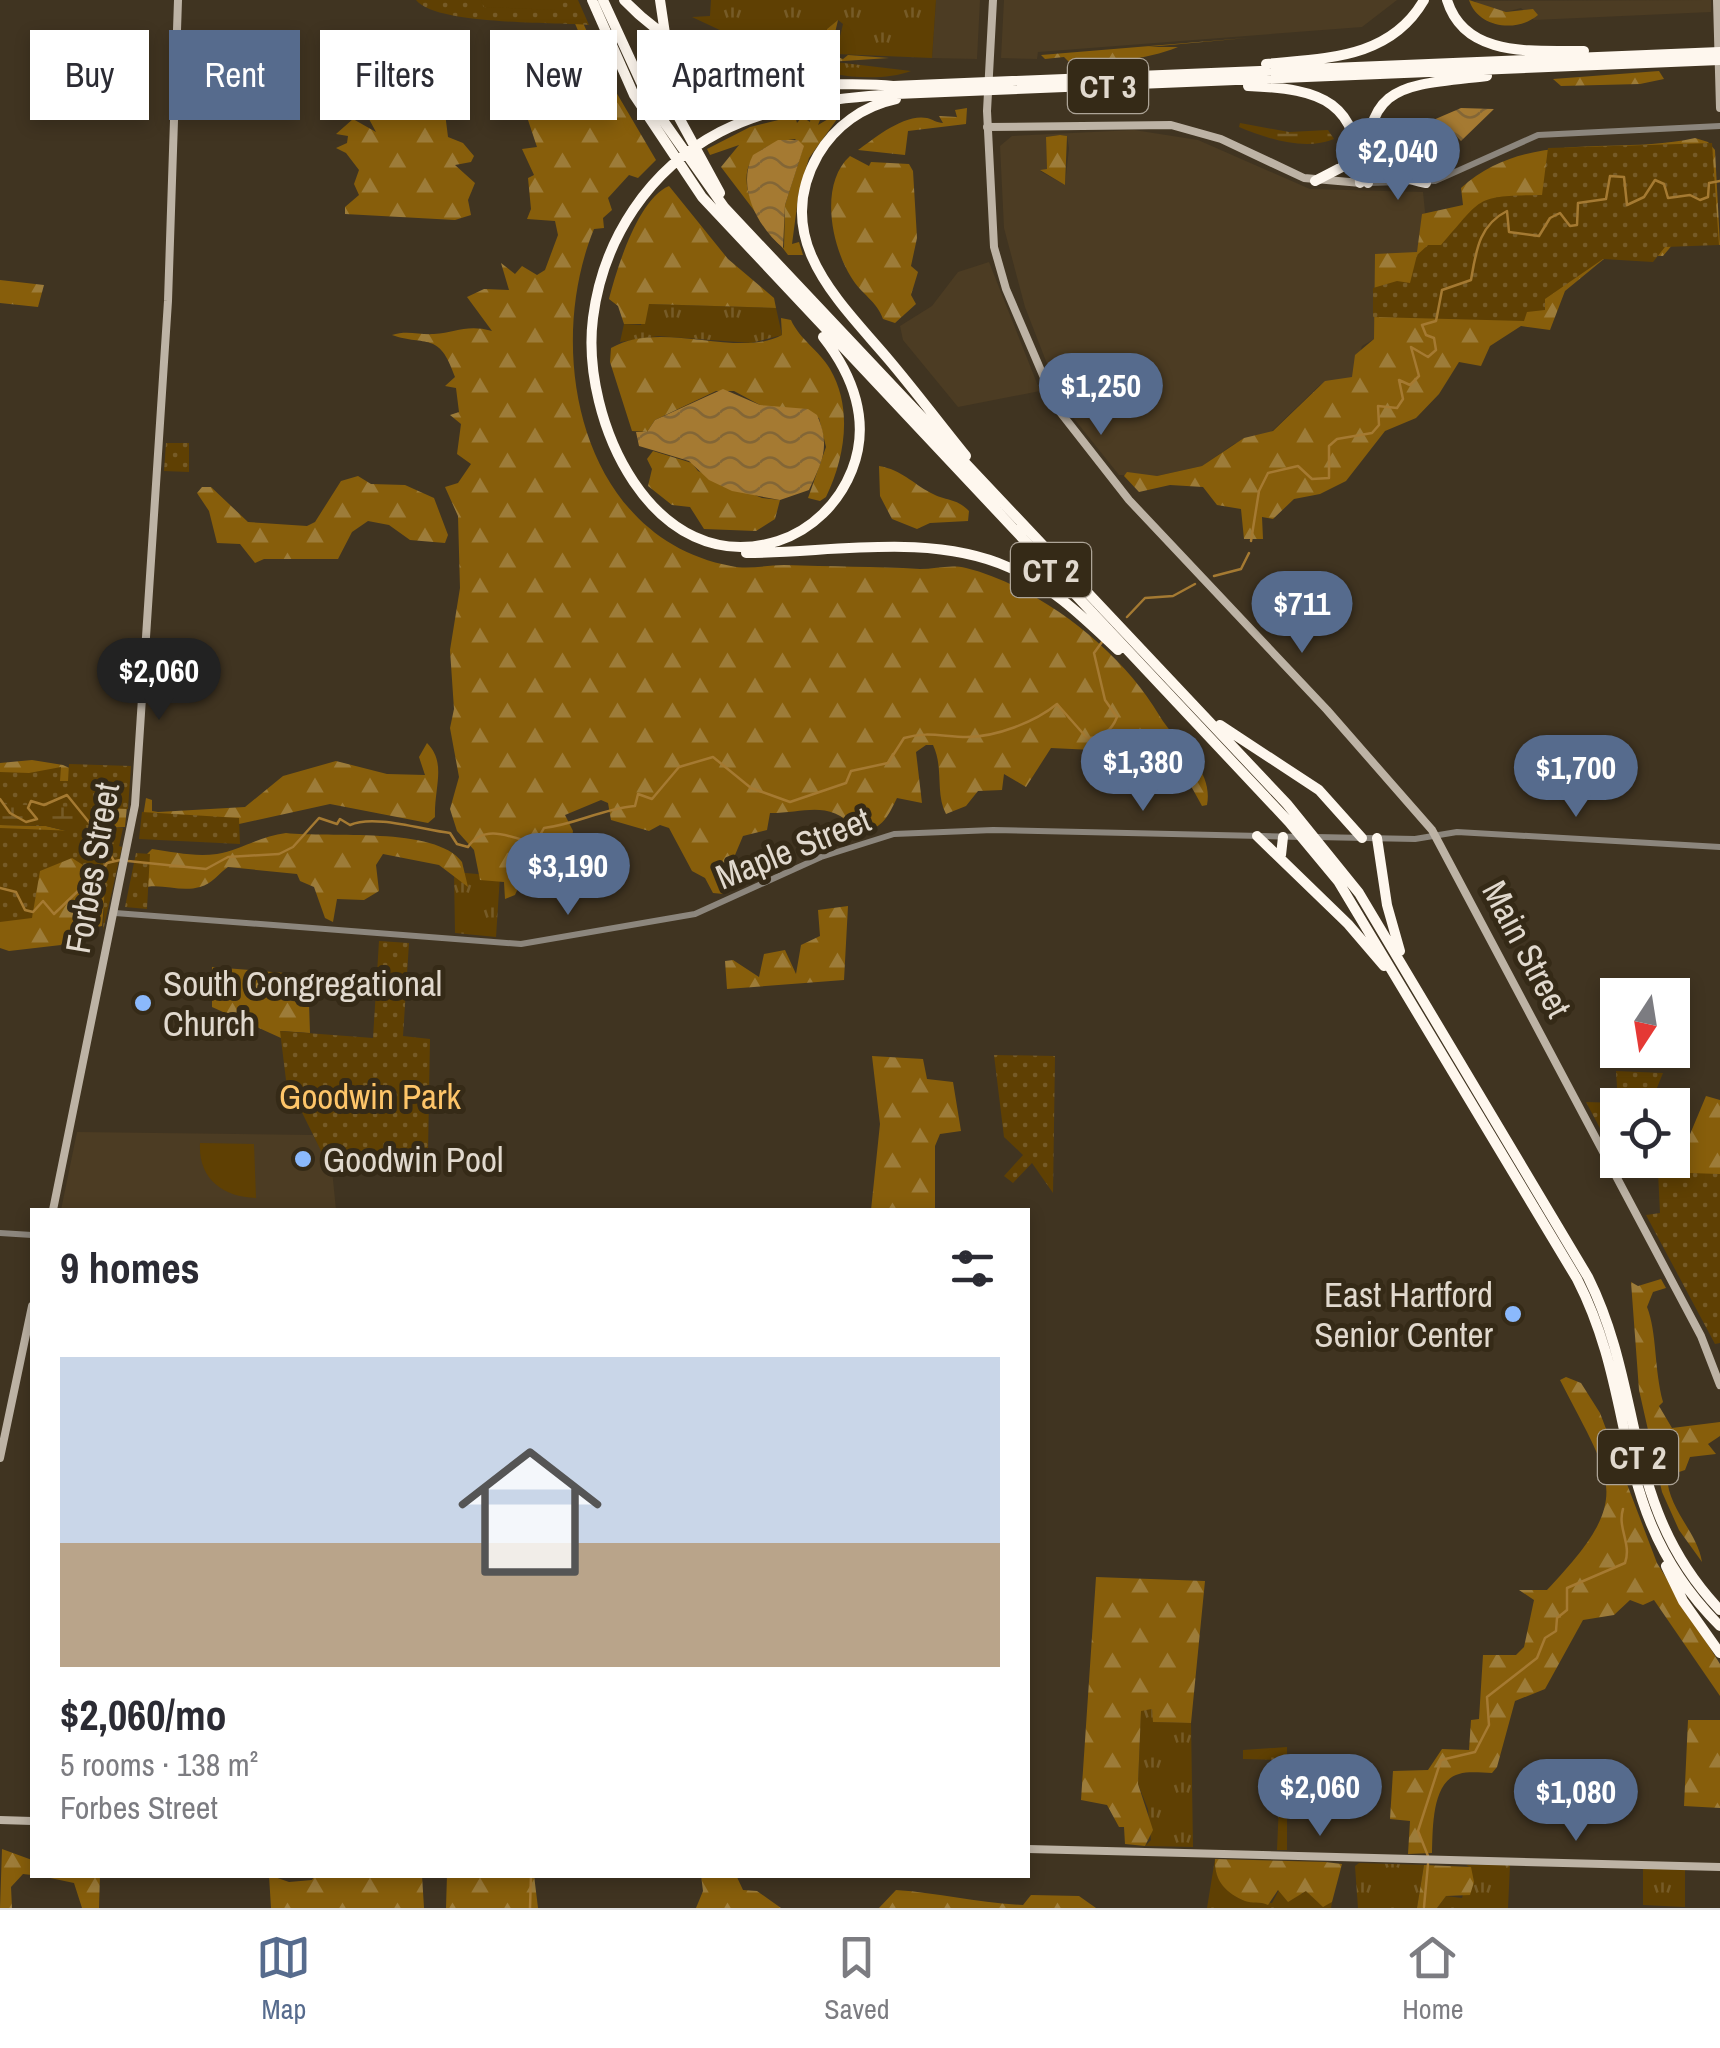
<!DOCTYPE html>
<html lang="en">
<head>
<meta charset="utf-8">
<style>
	body { margin:0; font-family:"Archivo Narrow",sans-serif; background:#f7f7f7; color:#2b2b33; height:100vh; display:flex; flex-direction:column; font-size:38px; white-space:nowrap }
	* { box-sizing:border-box; margin:0 }
	p { font-size:32px; color:#7c7c81 }
	.icon { flex:none; width:55px; height:55px; fill:none; stroke:currentColor; stroke-width:2; stroke-linecap:round; stroke-linejoin:round }
	.map { position:relative; flex:1; overflow:hidden }
	.details { position:absolute; left:30px; top:1208px; width:1000px; height:670px; display:flex; flex-direction:column; background:#fff; border-radius:0px; box-shadow:0 5px 15px #0003 }
	.details>* { flex:none }
	.guide { position:absolute; left:30px; top:30px; width:1000px; height:90px; display:flex; gap:20px }
	.needle { width:65px; rotate:192deg }
	.tools { position:absolute; left:1600px; top:978px; display:grid; gap:20px }
	.tools a { display:grid; place-items:center; width:90px; height:90px; border-radius:0px; background:#fff; box-shadow:0 5px 15px #0003; font-size:50px }
	.price { position:absolute; translate:-50% -85px; padding:0 22px; border-radius:35px; background:#566b8d; color:#fff; font-size:32px; line-height:65px; filter:drop-shadow(0 2px 5px #0008) }
	.price::after { content:''; position:absolute; left:50%; top:60px; width:30px; height:22px; margin-left:-15px; background:inherit; clip-path:polygon(0 0,100% 0,50% 100%) }
	.price.current { background:#222; color:#fff }
	ul { padding:0; list-style:none }
	li { display:grid; align-content:center; gap:20px; height:530px; padding:0 30px }
	li+li { border-top:2px solid #e1e1e2 }
	li span { display:grid; place-items:center; height:310px; border-radius:0px; color:#555 }
	li>.icon { margin-inline-start:auto }
	span .icon { width:180px; height:180px; fill:#fffc; stroke-width:1 }
	li b { font-size:42px }
	h2 { display:flex; justify-content:space-between; align-items:center; height:120px; padding:0 30px; font-size:42px }
	.pill { padding:0 35px; border-radius:0px; background:#fff; box-shadow:0 5px 15px #0003; font-size:35px; line-height:90px }
	.pill.current { background:#566b8d; color:#fff }
	.tabs { display:flex; justify-content:space-around; align-items:center; height:140px; border-top:2px solid #e1e1e2; background:#fff; font-size:28px; color:#7c7c81 }
	.tabs a { display:grid; justify-items:center; gap:5px }
	.tabs .current { color:#566b8d }
	.map>svg:first-child { display:block }
	.built { fill:#4c3c23; fill-rule:evenodd }
	.grass { fill:url(#grass-tufts) }
	.forest { fill:url(#forest-firs); fill-rule:evenodd }
	.wetland { fill:url(#wetland-marsh) }
	.park { fill:url(#park-dots) }
	.pitch { fill:#5f4003 }
	.water { fill:url(#water-waves) }
	.lines { fill:none; stroke-linecap:round; stroke-linejoin:round }
	.stream { stroke:#a57a32; stroke-width:2.5 }
	.tertiary { stroke:#8c867d; stroke-width:6 }
	.secondary { stroke:#bdb3a5; stroke-width:8 }
	.motorway { stroke:#fef7ee; stroke-width:10 }
	.poi-dot { fill:#8bb9fc; stroke:#352a17; stroke-width:4 }
	.labels { text-anchor:middle; dominant-baseline:central; stroke-width:10; stroke-linejoin:round; paint-order:stroke }
	.shield { fill:#352a17; stroke:#ada497; stroke-width:2.5 }
	.shield-label { font-size:32px; font-weight:bold; fill:#e1d9ce }
	.street-label { font-size:35px; fill:#e1d9ce; stroke:#352a17 }
	.poi-label { font-size:35px; fill:#e1d9ce; stroke:#352a17; text-anchor:start }
	.park-label { font-size:35px; fill:#fec569; stroke:#352a17 }
</style>
</head>
<body>
<div class="map">
<svg width="1720" height="1908" viewBox="0 0 1720 1908">
	<defs>
		<pattern id="grass-tufts" width="24" height="20" patternUnits="userSpaceOnUse" patternTransform="scale(2.5)"><rect width="24" height="20" fill="#5f4003"/><path d="M3 7l-1-3M5 7V3M7 7l1-3M15 17l-1-3M17 17v-4M19 17l1-3" fill="none" stroke="#765b27"/></pattern>
		<pattern id="forest-firs" width="22" height="20" patternUnits="userSpaceOnUse" patternTransform="scale(2.5)"><rect width="22" height="20" fill="#875e0b"/><path d="M5 1l3.5 6h-7zM16 11l3.5 6h-7z" fill="#9d7c39"/></pattern>
		<pattern id="wetland-marsh" width="20" height="14" patternUnits="userSpaceOnUse" patternTransform="scale(2.5)"><rect width="20" height="14" fill="#5f4003"/><path d="M1 5h8M5 5V1M11 12h8M15 12V8" fill="none" stroke="#765b27"/></pattern>
		<pattern id="park-dots" width="8" height="8" patternUnits="userSpaceOnUse" patternTransform="scale(2.5)"><rect width="8" height="8" fill="#5f4003"/><path d="M2 2h.1M6 6h.1" fill="none" stroke="#765b27" stroke-width="1.8" stroke-linecap="round"/></pattern>
		<pattern id="water-waves" width="16" height="10" patternUnits="userSpaceOnUse" patternTransform="scale(2.5)"><rect width="16" height="10" fill="#a57a32"/><path d="M0 5q4-4 8 0t8 0" fill="none" stroke="#836636"/></pattern>
	</defs>
	<rect width="100%" height="100%" fill="#403421"/>
	<path class="built" d="M936 0H980L977 59 932 58Z
		M1004 0H1397L1362 27 1038 52 1037 59 1001 58Z
		M1711 0V12L1534 20 1521 8 1506 12 1478 6 1475 1Z
		M1134 130 1198 140 1310 189 1423 192 1425 212 1417 252 1376 273 1374 339 1362 346 1353 377 1320 385 1270 433 1234 444 1202 466 1157 476 1119 475 1063 405 1025 307 1004 228 1000 146 1012 136ZM1060 135 1067 136 1069 148 1065 185 1040 171 1047 169 1046 137Z
		M989 262 1040 391 958 407 903 340 900 326 932 306 958 272Z
		M77 1132 313 1135 332 1170 336 1210H61Z"/>
	<path class="grass" d="M711 0H936L932 58 836 54 843 24 838 20 827 29 825 53 739 39 692 17 710 16Z
		M811 57 815 64 835 62 911 71C882 82 830 78 805 64Z
		M1406 124 1410 130 1406 133 1432 152H1437L1442 134 1452 131 1459 153 1408 158 1393 135Z
		M649 304 776 308 782 335 751 343 658 336 620 342 624 324 641 325Z
		M454 872 500 876 496 937 455 933Z
		M1152 1709 1154 1722 1191 1723 1193 1847 1145 1846 1151 1840 1148 1809 1138 1784 1141 1710Z
		M1287 1747V1850H1277L1281 1760 1243 1759V1750Z
		M1215 1859C1213 1893 1245 1899 1272 1903L1279 1890 1302 1894 1306 1890 1323 1906 1332 1902 1331 1908H1207Z
		M1359 1863 1424 1865 1417 1908H1358L1355 1866Z
		M1466 1865H1510L1508 1908H1437L1446 1896 1462 1898 1471 1868Z
		M1643 1868 1685 1870V1907L1643 1905Z"/>
	<path class="forest" d="M565 0H573L606 75 656 160 638 178 629 175 608 198 612 210 603 218 604 228 594 229C544 351 580 538 731 566 748 570 767 565 784 565 830 567 875 566 920 569 935 569 951 564 966 568 1039 586 1122 651 1159 715 1175 743 1214 768 1207 805L1202 806C1177 760 1170 744 1110 765L1093 750 1051 748 1026 787 1004 774 1002 790 978 791 966 806 946 814C935 793 944 768 933 745H926L916 752 922 803 897 798C887 818 881 833 856 829 828 799 806 813 770 813L767 830 743 836 735 855 739 882 724 894 713 893 705 878 692 871 669 828 660 825 649 831 611 820 608 803 601 800 565 815 573 831 569 854 580 866 572 873 554 860 541 858 538 875 523 877 515 895 505 899 504 882 480 880 474 850 457 831 450 809 459 777 450 728 454 709 450 650 460 588 458 516 445 487 458 483 471 464 457 454 461 424 450 415 459 412 456 388 445 386 455 377C439 330 426 347 392 335 407 330 419 335 434 334 456 333 466 324 492 331L467 297 484 289 509 290 501 263 515 274 522 266 537 275 545 270 558 235 555 221 527 219 531 209 528 178 534 175 522 149 537 147 527 117 528 98 571 100 580 109 597 106 587 92 582 40Z
		M1469 0 1506 12 1533 9 1538 15C1517 33 1478 28 1469 0Z
		M838 20 830 54 843 59 848 55 889 58 813 63 811 53 825 52 827 29Z
		M1247 38 1148 47H1178C1144 61 1111 61 1069 62L1064 57 1045 59 1041 55Z
		M1659 71 1664 79 1640 84 1561 86 1553 79Z
		M374 103 428 110 431 120 445 113 448 137 463 143 474 156 471 162 455 165 475 183 468 200 471 215 455 220 345 214V207L359 195 354 184 359 170 346 153 336 148 347 143 348 136 336 134 353 119 376 132 362 106Z
		M967 108 966 124 908 131 905 155 858 150C872 140 904 113 927 118 932 119 937 123 943 123L939 116 957 117 955 110Z
		M819 109 823 112 818 125 835 115 825 112 828 109 840 115 809 158 799 191 792 244 799 242 803 255H788L721 167 739 145 710 155 707 149 750 127 795 116 797 123 802 117 810 122 811 114ZM795 139 803 148 785 205 784 248C775 242 770 233 764 224 735 183 740 145 795 139Z
		M1060 135 1067 136 1065 185 1040 170 1047 169 1046 137Z
		M1695 138 1708 142 1715 150 1720 245 1679 237 1663 256 1610 254 1565 291 1550 330 1521 326 1490 346 1481 366 1459 362 1439 394 1416 418 1385 431 1346 481 1320 494 1294 499 1273 519 1262 517 1263 539H1244L1241 509 1217 505 1203 487 1170 485 1139 492 1124 476 1127 472 1157 476 1202 466 1244 438 1273 431 1325 381 1352 377 1355 355 1374 339 1375 254 1417 252 1422 214 1463 205 1461 188C1528 128 1614 156 1695 138Z
		M850 156 869 166 871 162 909 164 913 171 917 238 911 266 918 272 911 295 916 304 895 323 883 319C877 301 861 294 851 277 830 243 820 183 850 156Z
		M669 186 728 259 774 298 776 308 649 304 645 324H624L618 306 609 299C617 268 638 199 669 186Z
		M0 280 44 285 38 307 0 303Z
		M781 318 791 320C800 340 819 350 830 369 853 408 845 458 826 497L820 501 808 498 826 447 819 418 760 405 734 391H716L655 420 647 432 632 431 610 362 611 348C661 319 738 359 782 335Z
		M653 451 692 463 698 471 762 498 780 500 775 519 756 531 704 529 690 507 672 505 648 486 652 469 647 459Z
		M879 466C902 470 912 483 931 493 945 501 957 498 969 511L968 521 930 523 917 529 892 519 880 496Z
		M358 476 371 484 405 485 434 498 448 535 445 543 410 540 389 525 368 521 352 532 338 559H264L255 563 240 544 217 543 209 511 197 493 202 487H211L248 522 307 526 315 522 341 481Z
		M427 743C447 763 434 787 435 817L428 823 330 804 239 824 143 817 146 798 152 800V811L158 812 245 807 283 776 336 761 387 774 425 775 419 757Z
		M32 760 63 765 128 796 125 827 107 828 81 795 0 790V763Z
		M0 825 46 826 100 839 107 871 102 926 72 932 61 945 9 951 0 948Z
		M286 833C328 838 436 826 462 862L468 887 439 865 383 854 376 865 379 891 364 900 337 899 333 922 325 918 314 887 300 881 297 874 228 867C219 873 212 884 200 887 179 893 162 882 141 888L147 854 152 849C174 852 194 857 217 854 241 850 260 836 286 833Z
		M848 906 844 980 727 989 725 961 733 960 759 977 764 954 785 950 796 974 801 945 820 936 818 910Z
		M212 967 285 973 284 1000 309 1003 310 1033 281 1031V1038L212 1007Z
		M872 1056 923 1059 927 1079 953 1082 961 1131 940 1134 935 1146V1210H871L880 1124Z
		M1706 1096 1720 1100V1281L1664 1203 1659 1160H1672L1673 1137 1688 1139Z
		M1661 1279 1666 1288 1653 1292 1647 1307C1657 1332 1654 1369 1663 1402L1659 1406 1672 1428 1720 1422V1436L1708 1444 1716 1454 1690 1457 1685 1470 1667 1476C1668 1510 1697 1531 1702 1562L1679 1530 1662 1492 1639 1390 1631 1282 1638 1286Z
		M1566 1377 1581 1383 1600 1413 1657 1563 1720 1664V1696L1654 1600 1643 1605 1630 1600 1614 1615 1583 1620 1545 1689 1515 1701 1497 1767 1492 1773C1482 1773 1469 1771 1459 1774 1431 1781 1433 1831 1432 1853L1408 1854 1410 1821 1390 1819 1393 1771 1428 1770 1442 1749 1469 1750 1471 1720 1479 1719 1483 1655H1516L1524 1647 1534 1600 1519 1590H1547C1635 1497 1613 1484 1560 1380Z
		M1096 1577 1205 1581 1191 1723 1153 1722 1152 1709 1141 1711 1138 1784 1153 1830 1145 1846 1125 1844 1124 1827H1119L1107 1805 1081 1800Z
		M1688 1720H1720V1808L1684 1806Z
		M2 1849 32 1860V1875L23 1874 11 1887 12 1908H0Z
		M1215 1859 1325 1862 1342 1864 1332 1902 1323 1907 1306 1891 1288 1902 1278 1890 1268 1905C1260 1901 1252 1904 1245 1901 1226 1893 1214 1881 1215 1859Z
		M1424 1865 1471 1867 1474 1882 1470 1895 1446 1896 1437 1908H1417Z
		M36 1875H100L99 1908H82L74 1883Z
		M269 1875 289 1882 312 1880 315 1875H422L424 1908H271Z
		M447 1875H534L538 1908H446Z
		M701 1875H736L743 1890 757 1891 781 1908H696L703 1891Z
		M896 1890C940 1893 978 1903 1023 1905L1031 1895 1079 1896 1096 1908H879Z"/>
	<path class="wetland" d="M1240 123 1289 132 1328 130 1334 139C1305 151 1268 139 1239 127Z
		M0 790 81 795 107 828H123L111 884 100 839 46 826 0 825Z"/>
	<path class="park" d="M416 0H578L589 25C554 22 435 25 416 0Z
		M1712 143 1719 245 1665 247 1653 262 1603 259 1545 299V310L1527 312 1524 321 1373 317V288L1397 281 1410 283 1417 255 1428 245H1441C1484 197 1473 196 1542 195L1548 148Z
		M166 443H189V472L164 471Z
		M69 764 131 766 128 809 0 804V772L29 773 61 767 60 781H68Z
		M142 812 239 818 240 844 139 839Z
		M0 828 76 831 122 847 103 931 105 879 72 858 40 871 32 918 0 922Z
		M136 853 150 854 147 909 125 907Z
		M379 941 409 943 403 1036 430 1039 428 1153 392 1155V1167H377L376 1156 325 1159 286 1080 280 1031 373 1038Z
		M994 1055 1055 1056 1053 1193 1032 1163 1013 1183 1004 1176 1023 1155 1004 1137Z
		M1616 1071 1663 1073 1650 1105H1618V1160H1629L1622 1167 1619 1164 1586 1102 1618 1103Z
		M1658 1172 1720 1174V1343L1715 1344 1646 1215 1660 1213Z"/>
	<path class="pitch" d="M481 0H555V10L484 7Z
		M200 1143 254 1144 256 1198C222 1197 198 1178 200 1143Z"/>
	<path class="water" d="M1461 108 1494 109 1461 141 1452 131 1442 134 1437 152 1425 154 1404 145 1410 130Z
		M778 140H798L804 146 785 205 783 248C758 227 736 187 753 155Z
		M723 389 760 405 808 409 817 415C831 447 822 461 809 490L780 500 732 491 709 480 689 461 639 446 636 432H647L655 420Z"/>
	<g class="lines">
		<path class="stream" d="M1251 541 1259 491 1268 473 1298 466 1312 479 1329 478V446L1337 439 1372 433 1379 425 1378 406 1397 408 1403 399 1399 380 1410 385 1419 376 1411 347 1428 357 1436 350 1434 338 1426 335 1422 325 1436 321 1442 290 1471 280C1476 251 1479 225 1507 211L1509 232 1539 236 1550 218 1560 213 1570 226 1577 225 1578 203 1606 199 1610 176 1624 177 1627 205 1644 197 1655 180 1664 184 1668 198 1690 195 1700 200 1708 197 1709 183 1720 181
			M1214 576 1241 569 1249 553
			M1127 617 1145 598 1173 596 1195 584
			M0 799 10 813 26 822 37 819 28 808 31 801 44 805 67 795 101 837 97 843 101 850 106 847 114 861
			M128 861 206 869 228 857 279 854 293 847 319 818 337 824 340 819 350 825C374 814 423 830 450 833L457 844 468 847C484 823 511 837 535 844L544 828C577 824 601 809 635 806L638 794 652 799 679 767 713 757 751 788 790 802 846 783 851 771 888 763 904 738C927 731 944 737 967 737 996 737 1035 722 1057 704L1087 738C1102 738 1112 730 1117 717L1105 700 1094 653 1102 642
			M0 888 16 892 25 910 33 912 43 901 54 914 78 891 89 889 107 863 120 860
			M1428 1856 1418 1831 1441 1760 1475 1752 1489 1725 1487 1697 1537 1658 1545 1638 1556 1631 1557 1618 1567 1610V1588L1625 1563C1632 1544 1617 1528 1623 1509
			M1424 1907 1428 1864
			M530 1908 531 1875"/>
		<path class="tertiary" d="M1368 183 1435 181 1538 135 1720 126
			M1316 837 1415 839 1457 832 1720 847
			M115 913 521 944 695 914 821 857 894 834 993 830 1303 837
			M0 1233 32 1235"/>
		<path class="secondary" d="M993 0 987 111 994 247 1006 289 1057 408 1129 500 1327 710 1432 830 1701 1336 1720 1385
			M1717 0 1720 108
			M987 127 1171 125 1221 139 1304 178 1361 183
			M53 1210 135 805 168 301 178 0
			M0 1458 32 1306
			M0 1820 32 1821
			M1028 1849 1720 1867"/>
		<path class="motorway" d="M592 0 634 95 702 197 1289 822 1338 881 1577 1279C1641 1404 1607 1513 1720 1626
			M603 0 650 102 724 207 1287 804 1359 893 1588 1277C1646 1394 1621 1506 1720 1610
			M624 0C677 56 746 79 822 84 845 85 869 83 893 86L1720 52
			M660 0 677 114 720 193
			M1447 0C1465 59 1535 50 1584 51
			M1266 64C1326 58 1390 59 1424 0
			M1248 86C1323 89 1359 101 1360 183
			M896 99C863 106 835 126 818 155 770 239 839 301 889 360 916 392 940 424 966 456
			M1372 127C1373 161 1395 177 1426 183
			M1315 181 1342 167 1355 145
			M1368 183C1362 82 1401 86 1487 76
			M823 337C853 375 871 422 852 470 839 503 812 530 778 541 653 580 580 419 593 318 603 239 649 169 720 132 774 104 836 98 896 94L1720 60
			M746 553C829 553 929 532 1008 567 1051 585 1085 619 1118 650
			M1220 725 1319 790 1362 838
			M1257 836 1348 924 1384 966
			M1377 838 1387 905 1400 951
			M1281 855 1283 837
			M1666 1566 1683 1601 1720 1653"/>
	</g>
	<g class="poi-dot">
		<circle cx="143" cy="1003" r="10"/>
		<circle cx="303" cy="1159" r="10"/>
		<circle cx="1513" cy="1314" r="10"/>
	</g>
	<g class="labels">
		<g class="shield">
			<rect x="1068" y="59" width="80" height="54" rx="8"/>
			<rect x="1011" y="543" width="80" height="54" rx="8"/>
			<rect x="1598" y="1430" width="80" height="54" rx="8"/>
		</g>
		<g class="shield-label">
			<text x="1108" y="86">CT 3</text>
			<text x="1051" y="570">CT 2</text>
			<text x="1638" y="1457">CT 2</text>
		</g>
		<g class="street-label">
			<text transform="translate(793 848) rotate(-22)">Maple Street</text>
			<text transform="translate(92 868) rotate(-80)">Forbes Street</text>
			<text transform="translate(1527 949) rotate(62)">Main Street</text>
		</g>
		<g class="poi-label">
			<text x="163" y="983">South Congregational<tspan x="163" dy="40">Church</tspan></text>
			<text x="323" y="1159">Goodwin Pool</text>
			<text x="1493" y="1294" text-anchor="end">East Hartford<tspan x="1493" dy="40">Senior Center</tspan></text>
		</g>
		<g class="park-label">
			<text x="370" y="1096">Goodwin Park</text>
		</g>
	</g>
</svg>
<div class="tools">
<a><svg class="needle" viewBox="-14 -14 28 28"><path d="M0-13l5 13h-10z" fill="#e53935"/><path d="M0 13l5-13h-10z" fill="#7c7c81"/></svg></a>
<a><svg class="icon" aria-label="locate" viewBox="0 0 24 24"><circle cx="12" cy="12" r="6"/><path d="M12 2v4M12 18v4M2 12h4M18 12h4"/></svg></a>
</div>
<b class="price" style="left:1398px;top:203px">$2,040</b>
<b class="price" style="left:1101px;top:438px">$1,250</b>
<b class="price" style="left:1302px;top:656px">$711</b>
<b class="price current" style="left:159px;top:723px">$2,060</b>
<b class="price" style="left:1143px;top:814px">$1,380</b>
<b class="price" style="left:1576px;top:820px">$1,700</b>
<b class="price" style="left:568px;top:918px">$3,190</b>
<b class="price" style="left:1320px;top:1839px">$2,060</b>
<b class="price" style="left:1576px;top:1844px">$1,080</b>
<div class="guide">
<a class="pill">Buy</a>
<a class="pill current">Rent</a>
<a class="pill">Filters</a>
<a class="pill">New</a>
<a class="pill">Apartment</a>
</div>
<section class="details">
<h2>9 homes<svg class="icon" aria-label="filters" viewBox="0 0 24 24"><path d="M4 7h16M4 17h16"/><circle cx="9" cy="7" r="2"/><circle cx="15" cy="17" r="2"/></svg></h2>
<ul>
<li><span style="background:linear-gradient(#c9d6e8 60%,#b9a48a 0)"><svg class="icon" aria-label="home" viewBox="0 0 24 24"><path d="M3 11l9-7 9 7M6 9v11h12V9"/></svg></span><div><b>$2,060/mo</b><p>5 rooms · 138 m²</p><p>Forbes Street</p></div></li>
</ul>
</section>
</div>
<nav class="tabs">
<a class="current"><svg class="icon" aria-label="map" viewBox="0 0 24 24"><path d="M3 6l6-2 6 2 6-2v14l-6 2-6-2-6 2zM9 4v14M15 6v14"/></svg>Map</a>
<a><svg class="icon" aria-label="saved" viewBox="0 0 24 24"><path d="M7 4h10v16l-5-4-5 4z"/></svg>Saved</a>
<a><svg class="icon" aria-label="home" viewBox="0 0 24 24"><path d="M3 11l9-7 9 7M6 9v11h12V9"/></svg>Home</a>
</nav>
</body>
</html>
